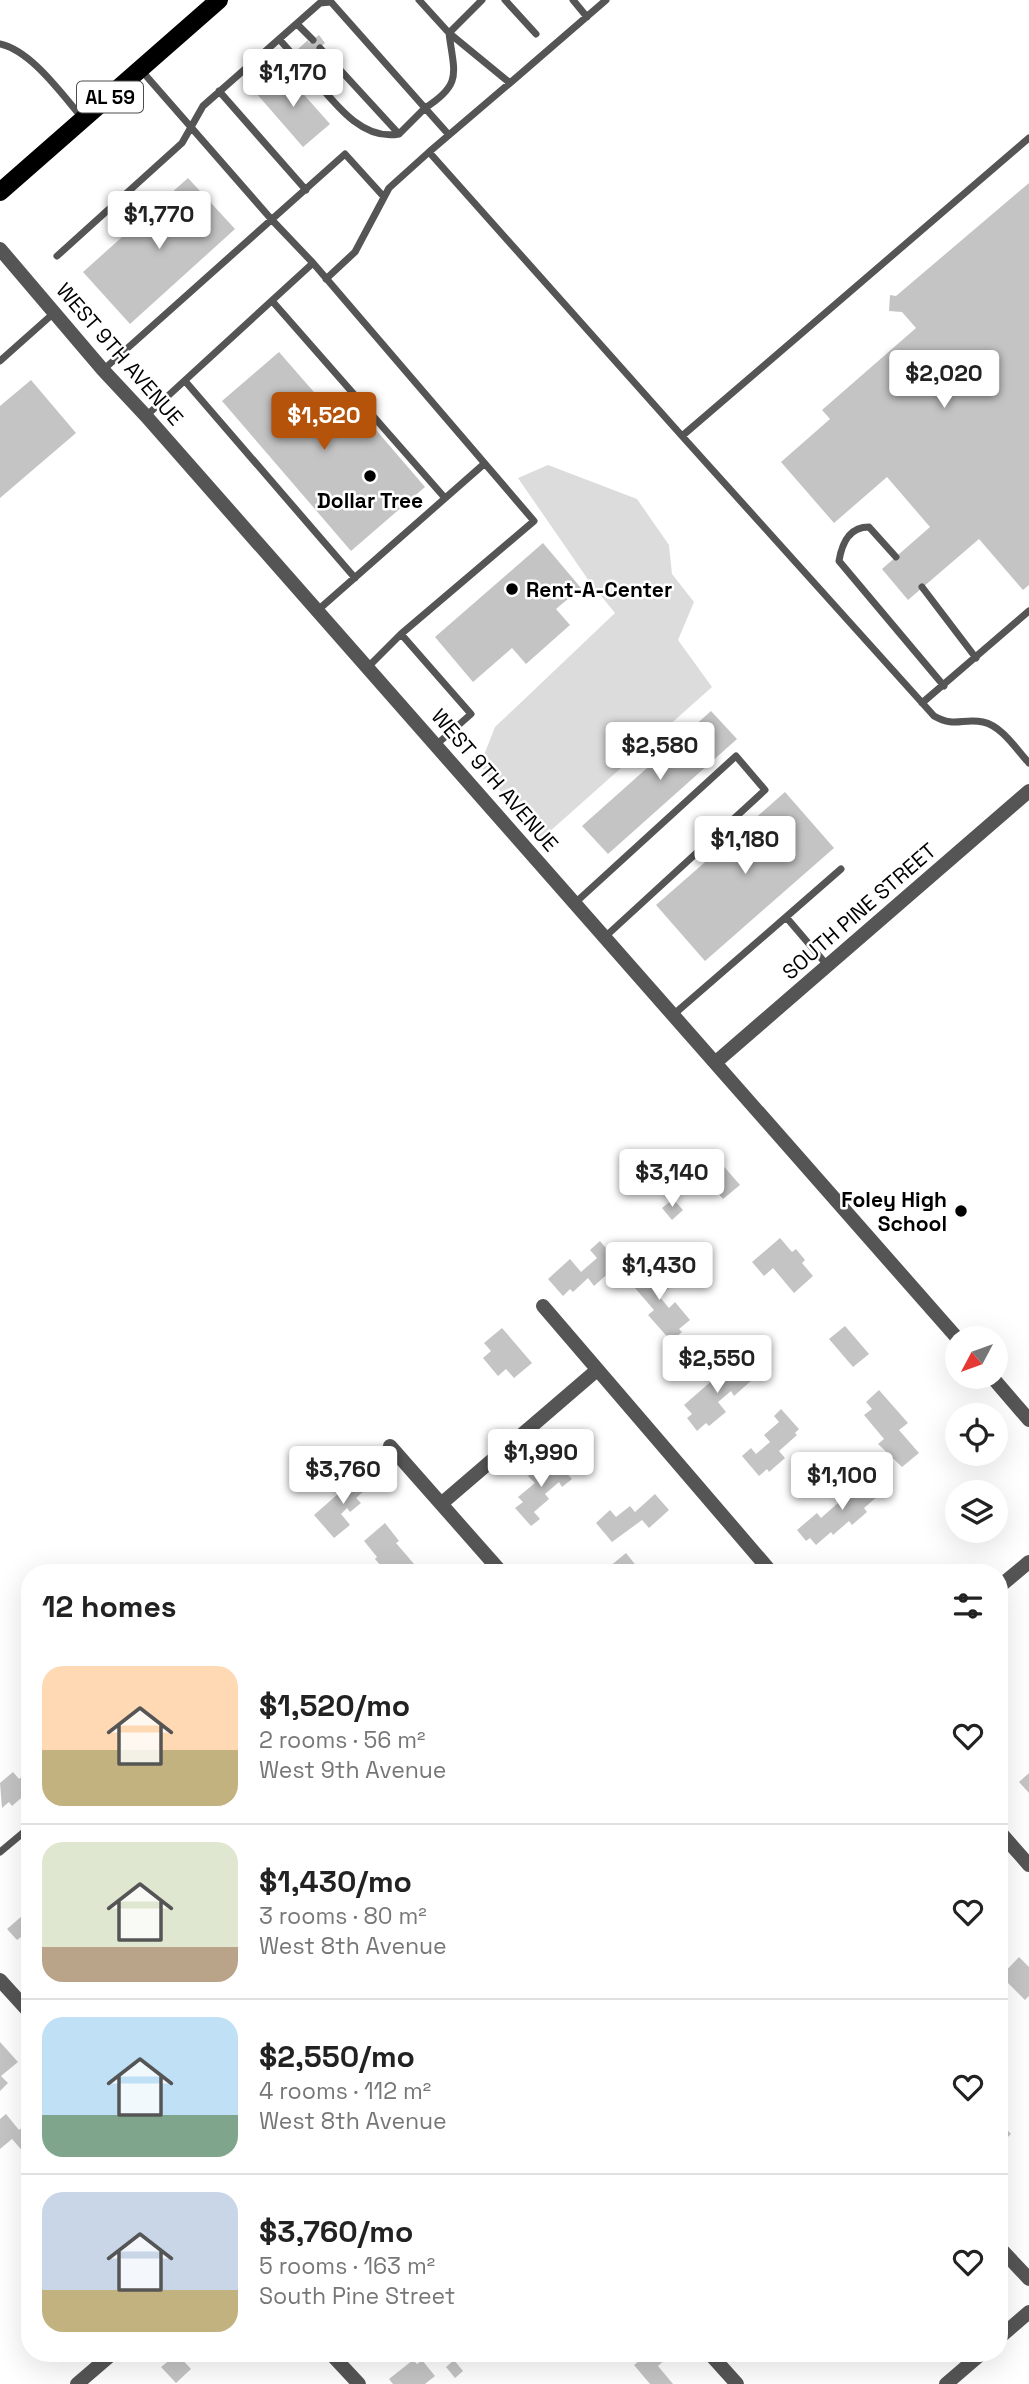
<!DOCTYPE html>
<html lang="en">
<head>
<meta charset="utf-8">
<style>
	body { margin:0; font-family:"Space Grotesk",sans-serif; background:#f2f2f2; color:#222; height:100vh; display:flex; flex-direction:column; font-size:26px; white-space:nowrap }
	* { box-sizing:border-box; margin:0 }
	p { font-size:23px; color:#767676 }
	.icon { flex:none; width:38px; height:38px; fill:none; stroke:currentColor; stroke-width:2; stroke-linecap:round; stroke-linejoin:round }
	.map { position:relative; flex:1; overflow:hidden }
	.details { position:absolute; left:21px; top:1564px; width:987px; height:798px; display:flex; flex-direction:column; background:#fff; border-radius:28px; box-shadow:0 7px 28px #0002 }
	.details>* { flex:none }
	.needle { width:46px; rotate:229deg }
	.controls { position:absolute; left:945px; top:1326px; display:grid; gap:14px }
	.controls a { display:grid; place-items:center; width:63px; height:63px; border-radius:50%; background:#fff; box-shadow:0 7px 28px #0002; font-size:35px }
	.price { position:absolute; translate:-50% -60px; padding:0 16px; border-radius:7px; background:#fff; color:#222; font-size:23px; line-height:46px; filter:drop-shadow(0 2px 4px #0008) }
	.price::after { content:''; position:absolute; left:50%; top:42px; width:21px; height:16px; margin-left:-10px; background:inherit; clip-path:polygon(0 0,100% 0,50% 100%) }
	.price.active { background:#b45309; color:#fff }
	ul { padding:0; list-style:none }
	li { display:flex; align-items:center; gap:21px; height:175px; padding:0 21px }
	li+li { border-top:2px solid #e0e0e0 }
	li span { display:grid; place-items:center; flex:none; width:196px; height:140px; border-radius:21px; color:#555 }
	li>.icon { margin-inline-start:auto }
	span .icon { width:84px; height:84px; fill:#fffc; stroke-width:1 }
	li b { font-size:30px }
	h2 { display:flex; justify-content:space-between; align-items:center; height:84px; padding:0 21px; font-size:30px }
	.map>svg:first-child { display:block }
	.green { fill:#dcdcdc }
	.building { fill:#c4c4c4 }
	.lines { fill:none; stroke-linecap:round; stroke-linejoin:round }
	.service { stroke:#555; stroke-width:7 }
	.minor { stroke:#555; stroke-width:14 }
	.tertiary { stroke:#555; stroke-width:14 }
	.primary { stroke:#000; stroke-width:18 }
	.poi-dot { fill:#000; stroke:#fff; stroke-width:2.5 }
	.labels { text-anchor:middle; dominant-baseline:central; stroke-width:5; stroke-linejoin:round; paint-order:stroke }
	.shield { fill:#fff; stroke:#4c4c4c; stroke-width:2 }
	.shield-label { font-size:19px; font-weight:bold; fill:#000 }
	.street-label { font-size:21px; fill:#000; stroke:#fff }
	.poi-label { font-size:21px; font-weight:bold; fill:#000; stroke:#fff }
</style>
</head>
<body>
<div class="map">
<svg width="1029" height="2384" viewBox="0 0 1029 2384">
	<rect width="100%" height="100%" fill="#fff"/>
	<path class="green" d="M548 465 637 499 669 545 672 574 694 602 678 640 712 687 539 841 480 765 495 727 615 613 589 581 518 478Z"/>
	<path class="building" d="M319 35 325 43 316 51 341 78 331 87 307 61 298 69 290 60 300 52 298 49 308 40 309 43Z
		M282 70 330 124 303 147 256 93Z
		M188 178 235 229 130 324 83 272Z
		M1029 183V585L1023 590 979 539 908 600 882 569 930 527 887 477 834 523 781 462 830 419 822 410 916 328 902 312 889 311 890 295 896 296Z
		M279 352 347 430 364 416 425 487 351 551 222 401Z
		M31 380 76 433 0 498V406Z
		M543 543 581 588 556 609 570 625 526 664 512 648 473 682 435 637Z
		M711 711 737 739 608 854 582 826Z
		M785 792 834 848 705 961 656 905Z
		M713 1154 740 1185 723 1199 711 1185 700 1194 686 1177Z
		M673 1199 683 1210 672 1220 662 1208Z
		M780 1238 792 1252 796 1249 805 1260 802 1263 813 1276 794 1293 773 1268 764 1276 752 1262Z
		M600 1241 617 1261 610 1268 612 1270 594 1286 588 1278 573 1292 570 1289 563 1296 548 1279 570 1259 581 1272 597 1258 590 1250Z
		M648 1263 669 1288 659 1296 669 1308 675 1302 690 1320 679 1329 682 1332 671 1341 648 1315 654 1310 628 1280Z
		M845 1326 869 1354 853 1367 829 1339Z
		M502 1328 532 1363 514 1378 506 1369 498 1376 483 1358 491 1351 484 1343Z
		M738 1358 746 1367 743 1370 752 1380 734 1396 731 1391 718 1402 726 1412 709 1426 706 1423 697 1431 687 1418 692 1414 684 1405Z
		M879 1390 908 1423 899 1430 919 1453 902 1467 878 1444 884 1439 864 1415 872 1409 866 1402Z
		M781 1409 799 1429 795 1433 797 1435 779 1451 785 1458 769 1472 767 1469 759 1476 742 1456 751 1448 756 1454 770 1442 764 1435 779 1422 774 1416Z
		M551 1456 572 1479 562 1487 559 1482 545 1494 549 1499 534 1512 540 1519 531 1526 515 1508 523 1502 518 1497 535 1483 528 1476Z
		M363 1472 373 1483 356 1498 361 1503 350 1512 347 1508 341 1514 350 1525 334 1538 314 1515Z
		M873 1472 882 1483 874 1489 879 1495 864 1508 867 1512 852 1525 849 1521 833 1535 831 1532 816 1545 810 1538 806 1541 797 1530 817 1513 821 1518Z
		M970 1482 995 1487 994 1493H968Z
		M655 1494 669 1510 649 1528 642 1520 612 1542 596 1523 610 1510 616 1517 630 1506 635 1512Z
		M385 1523 399 1541 396 1543 421 1572 427 1567 432 1573H387L375 1559 377 1557 364 1541Z
		M626 1553 642 1573H606L604 1571Z
		M30 1770V1793L28 1792 12 1806 9 1802 2 1808 0 1783 13 1772 19 1779Z
		M1029 1773V1793L1019 1782Z
		M30 1909V1947L21 1937 17 1940 7 1929Z
		M1019 1957 1029 1967V1996L1025 2000 1001 1976Z
		M0 2042 18 2062 1 2076 8 2083 0 2091Z
		M6 2114 19 2130 30 2121V2152L26 2155 12 2139 0 2149V2119Z
		M999 2121 1011 2134 999 2145Z
		M30 2330V2346L22 2337Z
		M177 2354 191 2369 176 2383 161 2367Z
		M648 2354H666L668 2357 658 2366 673 2384H650L634 2365Z
		M413 2360 417 2364 422 2360 435 2376 425 2384H393L389 2379Z
		M454 2360 463 2371 455 2378 446 2367Z"/>
	<g class="lines">
		<path class="service" d="M419 0 449 33 510 83 429 152 682 436 1029 138
			M505 0 536 34
			M573 0 587 17
			M297 24 313 40
			M279 39 295 57
			M0 44C32 51 63 96 84 120
			M320 48 399 134 425 108 449 135
			M302 65C328 93 357 142 399 134
			M141 70 272 220 313 263 146 416
			M510 83 606 0
			M219 91 306 190
			M57 256 182 143 203 106 320 3 331 2 425 108C463 84 454 73 449 33L482 0
			M313 263 534 521 401 634 368 667
			M326 279 355 252 389 188 429 152
			M273 302 445 498
			M0 361 55 312
			M103 370 345 154 384 197
			M185 381 355 578
			M682 436 934 716C955 728 962 718 983 722 1002 726 1016 749 1029 763
			M896 557 869 527C849 527 842 543 839 561L944 686
			M922 587 976 658
			M318 610 484 464
			M401 634 471 714 436 745
			M922 703 1029 611
			M575 903 736 756 765 790 606 936
			M786 917 841 869
			M673 1015 786 917 827 965
			M0 1852 30 1827"/>
		<path class="minor" d="M716 1062 1029 791
			M543 1306 772 1573
			M390 1446 502 1573
			M441 1504 597 1370
			M999 1587 1029 1562
			M999 1831 1029 1865
			M0 1980 30 2013
			M999 2247 1029 2279
			M331 2354 359 2384
			M710 2354 737 2384
			M77 2384 112 2354"/>
		<path class="tertiary" d="M0 249 103 370 146 416 958 1339
			M992 1377 1029 1420
			M999 2338 1029 2312
			M946 2384 981 2354"/>
		<path class="primary" d="M0 192 219 0"/>
	</g>
	<g class="poi-dot">
		<circle cx="370" cy="476" r="7"/>
		<circle cx="512" cy="589" r="7"/>
		<circle cx="961" cy="1211" r="7"/>
	</g>
	<g class="labels">
		<rect class="shield" x="77" y="81.5" width="66" height="31" rx="5"/>
		<g class="shield-label">
			<text x="110" y="97">AL 59</text>
		</g>
		<g class="street-label">
			<text transform="translate(120 354) rotate(49)">WEST 9TH AVENUE</text>
			<text transform="translate(495 780) rotate(49)">WEST 9TH AVENUE</text>
			<text transform="translate(859 911) rotate(-41)">SOUTH PINE STREET</text>
		</g>
		<g class="poi-label">
			<text x="370" y="500">Dollar Tree</text>
			<text x="526" y="589" text-anchor="start">Rent-A-Center</text>
			<text x="947" y="1199" text-anchor="end">Foley High<tspan x="947" dy="24">School</tspan></text>
		</g>
	</g>
</svg>
<div class="controls">
<a><svg class="needle" viewBox="-14 -14 28 28"><path d="M0-13l5 13h-10z" fill="#e53935"/><path d="M0 13l5-13h-10z" fill="#767676"/></svg></a>
<a><svg class="icon" aria-label="locate" viewBox="0 0 24 24"><circle cx="12" cy="12" r="6"/><path d="M12 2v4M12 18v4M2 12h4M18 12h4"/></svg></a>
<a><svg class="icon" aria-label="layers" viewBox="0 0 24 24"><path d="M12 4l9 5-9 5-9-5zM3 14l9 5 9-5"/></svg></a>
</div>
<b class="price" style="left:293px;top:109px">$1,170</b>
<b class="price" style="left:159px;top:251px">$1,770</b>
<b class="price" style="left:944px;top:410px">$2,020</b>
<b class="price active" style="left:324px;top:452px">$1,520</b>
<b class="price" style="left:660px;top:782px">$2,580</b>
<b class="price" style="left:745px;top:876px">$1,180</b>
<b class="price" style="left:672px;top:1209px">$3,140</b>
<b class="price" style="left:659px;top:1302px">$1,430</b>
<b class="price" style="left:717px;top:1395px">$2,550</b>
<b class="price" style="left:541px;top:1489px">$1,990</b>
<b class="price" style="left:343px;top:1506px">$3,760</b>
<b class="price" style="left:842px;top:1512px">$1,100</b>
<section class="details">
<h2>12 homes<svg class="icon" aria-label="filters" viewBox="0 0 24 24"><path d="M4 7h16M4 17h16"/><circle cx="9" cy="7" r="2"/><circle cx="15" cy="17" r="2"/></svg></h2>
<ul>
<li><span style="background:linear-gradient(#ffd9b3 60%,#c2b280 0)"><svg class="icon" aria-label="home" viewBox="0 0 24 24"><path d="M3 11l9-7 9 7M6 9v11h12V9"/></svg></span><div><b>$1,520/mo</b><p>2 rooms · 56 m²</p><p>West 9th Avenue</p></div><svg class="icon" aria-label="heart" viewBox="0 0 24 24"><path d="M12 20l-8-8c-3-5 5-10 8-4 3-6 11-1 8 4z"/></svg></li>
<li><span style="background:linear-gradient(#dfe7d0 75%,#b9a48a 0)"><svg class="icon" aria-label="home" viewBox="0 0 24 24"><path d="M3 11l9-7 9 7M6 9v11h12V9"/></svg></span><div><b>$1,430/mo</b><p>3 rooms · 80 m²</p><p>West 8th Avenue</p></div><svg class="icon" aria-label="heart" viewBox="0 0 24 24"><path d="M12 20l-8-8c-3-5 5-10 8-4 3-6 11-1 8 4z"/></svg></li>
<li><span style="background:linear-gradient(#bfe0f5 70%,#7fa58c 0)"><svg class="icon" aria-label="home" viewBox="0 0 24 24"><path d="M3 11l9-7 9 7M6 9v11h12V9"/></svg></span><div><b>$2,550/mo</b><p>4 rooms · 112 m²</p><p>West 8th Avenue</p></div><svg class="icon" aria-label="heart" viewBox="0 0 24 24"><path d="M12 20l-8-8c-3-5 5-10 8-4 3-6 11-1 8 4z"/></svg></li>
<li><span style="background:linear-gradient(#c9d6e8 70%,#c2b280 0)"><svg class="icon" aria-label="home" viewBox="0 0 24 24"><path d="M3 11l9-7 9 7M6 9v11h12V9"/></svg></span><div><b>$3,760/mo</b><p>5 rooms · 163 m²</p><p>South Pine Street</p></div><svg class="icon" aria-label="heart" viewBox="0 0 24 24"><path d="M12 20l-8-8c-3-5 5-10 8-4 3-6 11-1 8 4z"/></svg></li>
</ul>
</section>
</div>
</body>
</html>
